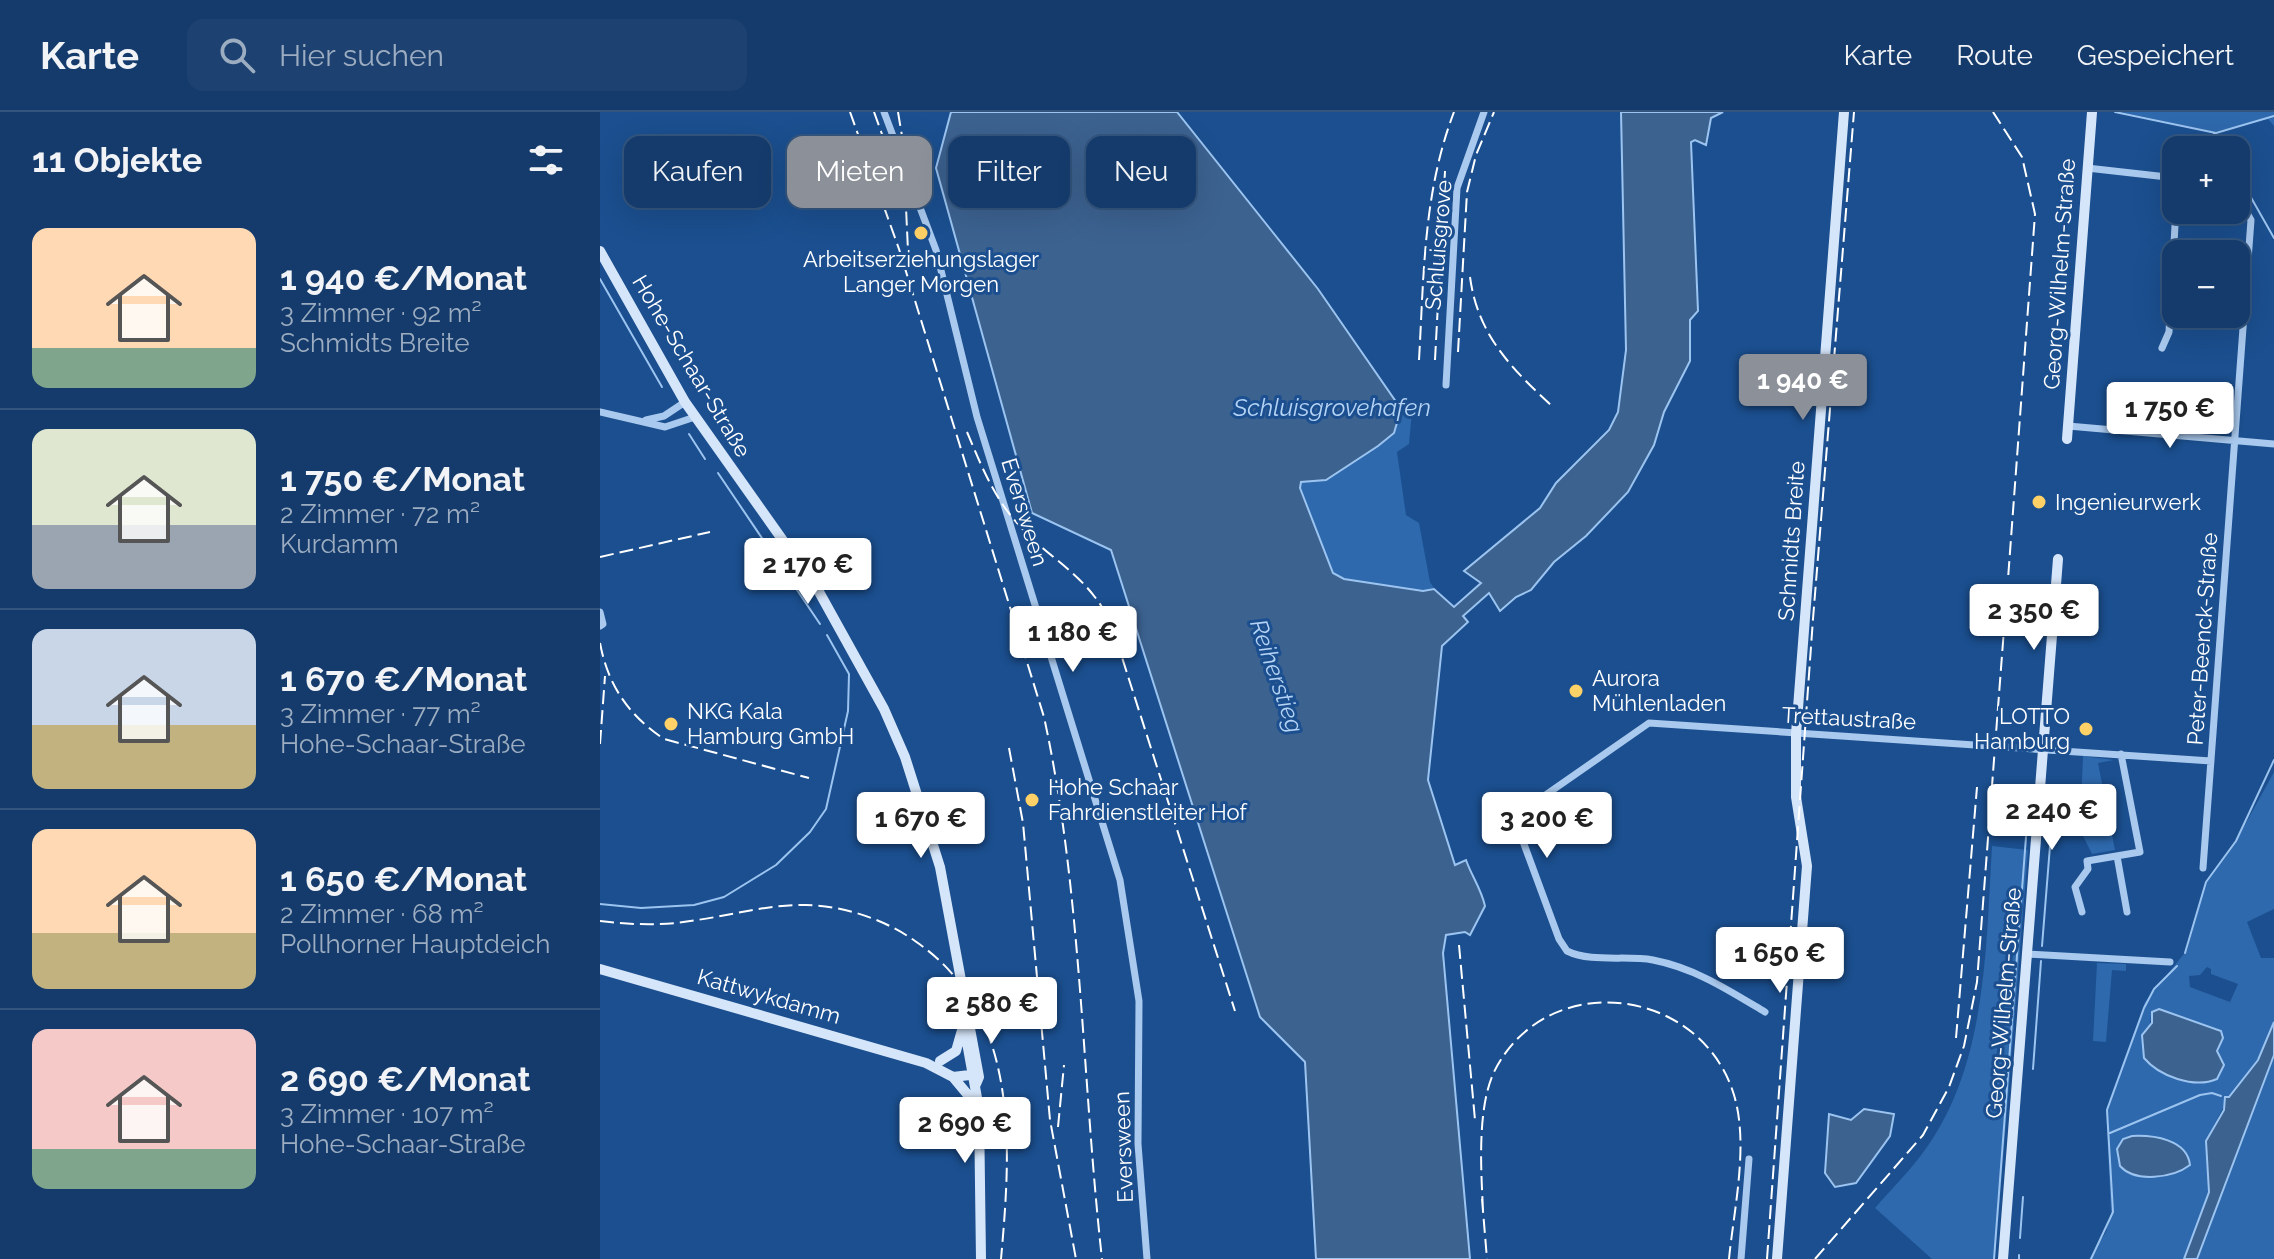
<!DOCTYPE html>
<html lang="de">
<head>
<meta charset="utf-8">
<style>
	body { margin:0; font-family:Raleway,sans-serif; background:#1d4271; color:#f1f3f6; height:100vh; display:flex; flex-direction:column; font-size:30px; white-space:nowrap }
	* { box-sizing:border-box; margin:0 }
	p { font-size:26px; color:#9dadc1 }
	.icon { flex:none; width:44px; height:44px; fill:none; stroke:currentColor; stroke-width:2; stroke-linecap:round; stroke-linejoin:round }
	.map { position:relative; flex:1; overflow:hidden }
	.drawer { display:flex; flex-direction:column; background:#143b6b; width:600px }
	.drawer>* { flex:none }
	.top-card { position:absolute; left:24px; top:24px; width:760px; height:72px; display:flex; gap:16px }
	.buttons { position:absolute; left:1562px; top:24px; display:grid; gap:16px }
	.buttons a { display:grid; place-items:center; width:88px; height:88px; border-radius:16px; background:#143b6b; box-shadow:0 8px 32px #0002,0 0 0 2px #33557e; font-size:40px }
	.price { position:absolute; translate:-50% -68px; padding:0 18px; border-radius:8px; background:#fff; color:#222; font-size:26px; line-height:52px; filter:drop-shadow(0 2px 4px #0008) }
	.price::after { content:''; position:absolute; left:50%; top:48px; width:24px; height:18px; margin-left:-12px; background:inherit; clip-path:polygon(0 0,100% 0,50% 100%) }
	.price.selected { background:#8c9099; color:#fff }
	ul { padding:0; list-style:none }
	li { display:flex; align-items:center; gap:24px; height:200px; padding:0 32px }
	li+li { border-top:2px solid #33557e }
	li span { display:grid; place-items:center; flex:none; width:224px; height:160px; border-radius:16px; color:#555 }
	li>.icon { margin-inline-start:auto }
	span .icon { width:96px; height:96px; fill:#fffc; stroke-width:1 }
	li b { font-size:34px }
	h2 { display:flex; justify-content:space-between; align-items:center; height:96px; padding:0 32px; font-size:34px }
	.pill { padding:0 28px; border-radius:16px; background:#143b6b; box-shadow:0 8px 32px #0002,0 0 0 2px #33557e; font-size:28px; line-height:72px }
	.pill.selected { background:#8c9099; color:#fff }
	header { display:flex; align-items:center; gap:48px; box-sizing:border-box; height:112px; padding:0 40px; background:#143b6b; border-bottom:2px solid #33557e }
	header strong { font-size:38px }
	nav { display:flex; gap:44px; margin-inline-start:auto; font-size:28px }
	.search { width:560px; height:72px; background:#1d4271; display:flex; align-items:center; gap:20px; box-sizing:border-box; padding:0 28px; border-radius:16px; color:#9dadc1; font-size:30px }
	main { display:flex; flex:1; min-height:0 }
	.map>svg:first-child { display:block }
	.green { fill:#2e69ad; fill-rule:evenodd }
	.water { fill:#3c6290; stroke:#9cc4f0; stroke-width:2 }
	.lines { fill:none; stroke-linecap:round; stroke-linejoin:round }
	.stream { stroke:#9cc4f0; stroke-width:2 }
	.minor { stroke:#a9c9ee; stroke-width:7 }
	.secondary { stroke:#d6e6fa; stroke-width:10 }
	.rail { stroke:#fff; stroke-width:2; stroke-dasharray:14 6; stroke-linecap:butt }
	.poi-dot { fill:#ffd166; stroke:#1b4f8f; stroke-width:3 }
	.labels { text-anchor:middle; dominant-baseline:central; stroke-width:6; stroke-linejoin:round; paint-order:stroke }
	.street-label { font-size:22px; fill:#fff; stroke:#1b4f8f }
	.poi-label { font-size:22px; fill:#fff; stroke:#1b4f8f; text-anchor:start }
	.water-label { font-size:24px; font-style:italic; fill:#b5d3f5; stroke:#1b4f8f }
</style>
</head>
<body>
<header>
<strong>Karte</strong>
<div class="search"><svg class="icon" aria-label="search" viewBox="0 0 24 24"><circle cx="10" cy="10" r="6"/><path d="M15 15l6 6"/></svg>Hier suchen</div>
<nav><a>Karte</a><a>Route</a><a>Gespeichert</a></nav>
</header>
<main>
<section class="drawer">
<h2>11 Objekte<svg class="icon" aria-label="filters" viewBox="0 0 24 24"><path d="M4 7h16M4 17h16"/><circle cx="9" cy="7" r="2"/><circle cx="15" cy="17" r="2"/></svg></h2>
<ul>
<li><span style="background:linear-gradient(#ffd9b3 75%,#7fa58c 0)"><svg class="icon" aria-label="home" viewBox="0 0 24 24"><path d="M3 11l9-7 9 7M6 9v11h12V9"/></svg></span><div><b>1 940 €/Monat</b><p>3 Zimmer · 92 m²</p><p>Schmidts Breite</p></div></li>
<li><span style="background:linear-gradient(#dfe7d0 60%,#9aa5b1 0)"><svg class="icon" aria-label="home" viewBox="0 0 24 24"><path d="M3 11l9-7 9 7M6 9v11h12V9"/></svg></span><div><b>1 750 €/Monat</b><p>2 Zimmer · 72 m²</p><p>Kurdamm</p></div></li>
<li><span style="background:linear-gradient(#c9d6e8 60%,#c2b280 0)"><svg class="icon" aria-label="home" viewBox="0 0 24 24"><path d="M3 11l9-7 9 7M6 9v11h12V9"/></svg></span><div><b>1 670 €/Monat</b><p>3 Zimmer · 77 m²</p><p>Hohe-Schaar-Straße</p></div></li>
<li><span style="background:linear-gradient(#ffd9b3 65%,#c2b280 0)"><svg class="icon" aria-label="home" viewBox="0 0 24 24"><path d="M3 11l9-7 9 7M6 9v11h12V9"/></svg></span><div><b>1 650 €/Monat</b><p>2 Zimmer · 68 m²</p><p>Pollhorner Hauptdeich</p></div></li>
<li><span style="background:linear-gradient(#f6c9c9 75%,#7fa58c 0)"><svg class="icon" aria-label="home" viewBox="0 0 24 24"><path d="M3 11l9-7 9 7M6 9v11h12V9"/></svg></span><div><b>2 690 €/Monat</b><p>3 Zimmer · 107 m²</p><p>Hohe-Schaar-Straße</p></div></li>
</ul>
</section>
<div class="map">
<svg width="1674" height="1147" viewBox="0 0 1674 1147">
	<rect width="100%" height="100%" fill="#1b4f8f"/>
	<path class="green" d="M1521 0H1674V14L1668 7 1615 20Z
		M801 297 812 299 809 332 797 340 806 403 819 411 830 470 834 476 823 479 744 467 733 461 700 376 701 370 727 368 778 334 794 321Z
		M1483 644 1514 648 1498 651 1515 738 1492 742 1480 718Z
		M1674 660V797L1647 810 1661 846H1674V910L1662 941 1629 985 1609 1022 1606 1038 1611 1072 1584 1147H1489L1506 1120 1511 1102 1506 997 1545 890 1587 838 1606 770 1636 729ZM1607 855 1611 857V862L1638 872 1630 890 1590 875 1589 864 1600 863ZM1551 903 1623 926 1608 970 1567 962 1550 913ZM1532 1024 1562 1026 1583 1039 1542 1064 1529 1062 1517 1037 1525 1026Z
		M1392 734 1428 738 1395 1147H1332L1275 1096C1292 1076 1312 1057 1327 1035 1387 950 1386 834 1392 734Z
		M1497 851 1526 852V859L1512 858 1506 930 1493 929Z
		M1674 943V1147H1597Z"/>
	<path class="water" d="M351 0H577L718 177 801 297 794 321 778 334 726 368 701 370 700 376 733 461 744 467 823 479 834 477 854 495 881 471 864 459 940 396 956 371 1009 318 1018 300 1026 238 1021 0H1123L1111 6 1106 33 1095 28 1091 30 1098 199 1090 208V249L1064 300 1054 333 1028 380 986 424 954 450 931 478 916 485 900 499 889 481 863 504 868 510 842 534 828 668 855 753 866 748C872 765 881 776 885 794L870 823 865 820 846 823 843 841 870 1147H716L705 950 660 905 511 438 432 401 336 56Z
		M1559 897 1621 919 1623 926 1617 939 1624 953 1617 967C1594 977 1559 964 1544 946L1542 923 1552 911V900Z
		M1674 910V943L1597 1147H1584L1609 1080 1606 1029 1624 998 1625 985H1629L1658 948Z
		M1264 997 1294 1002 1290 1024 1256 1071 1235 1075 1225 1061 1229 1002 1251 1008Z
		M1532 1024C1553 1023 1587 1027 1590 1053 1573 1066 1535 1071 1520 1054L1517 1037 1523 1027Z"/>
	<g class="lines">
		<path class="stream" d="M1515 0 1616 21 1674 4
			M1614 22 1624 38
			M1636 59 1674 126
			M0 167 62 275
			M89 322 105 347
			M118 361 220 512
			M0 792 41 796 94 793 124 785 176 753 210 720 226 697 248 599 249 562 227 523
			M1442 834 1450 734
			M1585 841 1606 770 1636 729 1674 648
			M1433 957 1441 849
			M1510 1021 1600 983 1612 981 1621 984
			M1420 1126 1423 1085
			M1394 1147 1426 725
			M1419 1147V1143
			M1491 1147 1513 1100 1507 998 1544 896 1554 877 1577 854"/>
		<path class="minor" d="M284 0 336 138 377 305 520 768 539 889 538 1032 547 1147
			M1487 56 1576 66
			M1562 236 1569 220 1576 96
			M846 273 857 76 884 0
			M0 300 65 315 95 305
			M46 308 64 304 85 290
			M1468 314 1674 332
			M0 500 3 512 0 514
			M1517 744 1527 800
			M1603 756 1651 108 1636 82
			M1482 800 1475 775 1488 757 1487 749 1540 740 1521 642
			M1427 842 1570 850
			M1165 900C1130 879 1095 856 1053 848 1027 843 991 851 967 839L959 827 914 705 1049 611 1611 649
			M1141 1147 1149 1047"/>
		<path class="secondary" d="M0 139 85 290 218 478 284 597 305 645 340 755 379 965 376 972
			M1467 327 1492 0
			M0 857 326 951 353 965 378 962
			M368 915 366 925 379 997 381 1147
			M340 949 356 939 362 918
			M353 965 378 995
			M1177 1147 1207 754 1196 685V622L1244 0
			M1403 1147 1458 447"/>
		<path class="rail" d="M250 0 299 137 444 605C482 780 482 969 502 1147
			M274 0 287 36 297 87
			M298 0 303 30 308 139
			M1393 0 1422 45 1435 102 1408 467
			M870 165C878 224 912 257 954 296
			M858 240 867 80 876 43 894 0
			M819 248C824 163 823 81 854 0
			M835 248 845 59
			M367 320C381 353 394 386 418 412 453 451 486 461 511 511L635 899
			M0 445 110 420
			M0 531C8 573 28 603 64 627L209 666
			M0 632 5 564
			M409 636 423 711 450 1008 476 1147
			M0 809C33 813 65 814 97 808 133 803 169 792 206 793 244 794 284 807 315 829 421 901 411 1035 401 1147
			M859 833 875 1008
			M1356 926 1377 675
			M458 1015 464 953
			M882 1087 887 1147
			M883 1098C881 1058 877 996 894 960 946 855 1101 874 1134 983 1149 1033 1134 1096 1129 1147
			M1167 1147 1213 507 1254 0
			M1215 1147 1323 1023 1349 975 1364 934 1377 870 1407 478"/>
	</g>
	<g class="poi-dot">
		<circle cx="321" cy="121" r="8"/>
		<circle cx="1439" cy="390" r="8"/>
		<circle cx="976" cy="579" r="8"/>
		<circle cx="71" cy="612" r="8"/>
		<circle cx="1486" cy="617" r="8"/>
		<circle cx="432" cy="688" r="8"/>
	</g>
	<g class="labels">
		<g class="street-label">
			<text transform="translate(838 133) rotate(-85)">Schluisgrove</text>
			<text transform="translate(1459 162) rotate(-86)">Georg-Wilhelm-Straße</text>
			<text transform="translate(92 254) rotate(59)">Hohe-Schaar-Straße</text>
			<text transform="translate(425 400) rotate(73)">Eversween</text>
			<text transform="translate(1191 429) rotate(-86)">Schmidts Breite</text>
			<text transform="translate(1602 527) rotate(-86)">Peter-Beenck-Straße</text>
			<text transform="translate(1249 606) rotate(3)">Trettaustraße</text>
			<text transform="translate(169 884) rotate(16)">Kattwykdamm</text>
			<text transform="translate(1403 891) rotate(-85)">Georg-Wilhelm-Straße</text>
			<text transform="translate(523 1035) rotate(-92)">Eversween</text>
		</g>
		<g class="poi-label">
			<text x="321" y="147" text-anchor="middle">Arbeitserziehungslager<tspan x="321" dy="25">Langer Morgen</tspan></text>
			<text x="1455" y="390">Ingenieurwerk</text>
			<text x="992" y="566">Aurora<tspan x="992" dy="25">Mühlenladen</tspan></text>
			<text x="87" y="599">NKG Kala<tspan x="87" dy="25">Hamburg GmbH</tspan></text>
			<text x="1470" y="604" text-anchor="end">LOTTO<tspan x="1470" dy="25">Hamburg</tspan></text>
			<text x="448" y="675">Hohe Schaar<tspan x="448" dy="25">Fahrdienstleiter Hof</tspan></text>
		</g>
		<g class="water-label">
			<text x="732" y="295">Schluisgrovehafen</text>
			<text transform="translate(677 564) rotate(71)">Reiherstieg</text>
		</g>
	</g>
</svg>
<div class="buttons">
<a>+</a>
<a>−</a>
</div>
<b class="price selected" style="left:1203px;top:310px">1 940 €</b>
<b class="price" style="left:1570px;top:338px">1 750 €</b>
<b class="price" style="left:208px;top:494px">2 170 €</b>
<b class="price" style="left:1434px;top:540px">2 350 €</b>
<b class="price" style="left:473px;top:562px">1 180 €</b>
<b class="price" style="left:1452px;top:740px">2 240 €</b>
<b class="price" style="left:321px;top:748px">1 670 €</b>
<b class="price" style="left:947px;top:748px">3 200 €</b>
<b class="price" style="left:1180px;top:883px">1 650 €</b>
<b class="price" style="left:392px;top:933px">2 580 €</b>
<b class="price" style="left:365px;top:1053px">2 690 €</b>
<div class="top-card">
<a class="pill">Kaufen</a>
<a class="pill selected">Mieten</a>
<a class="pill">Filter</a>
<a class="pill">Neu</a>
</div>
</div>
</main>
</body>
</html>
